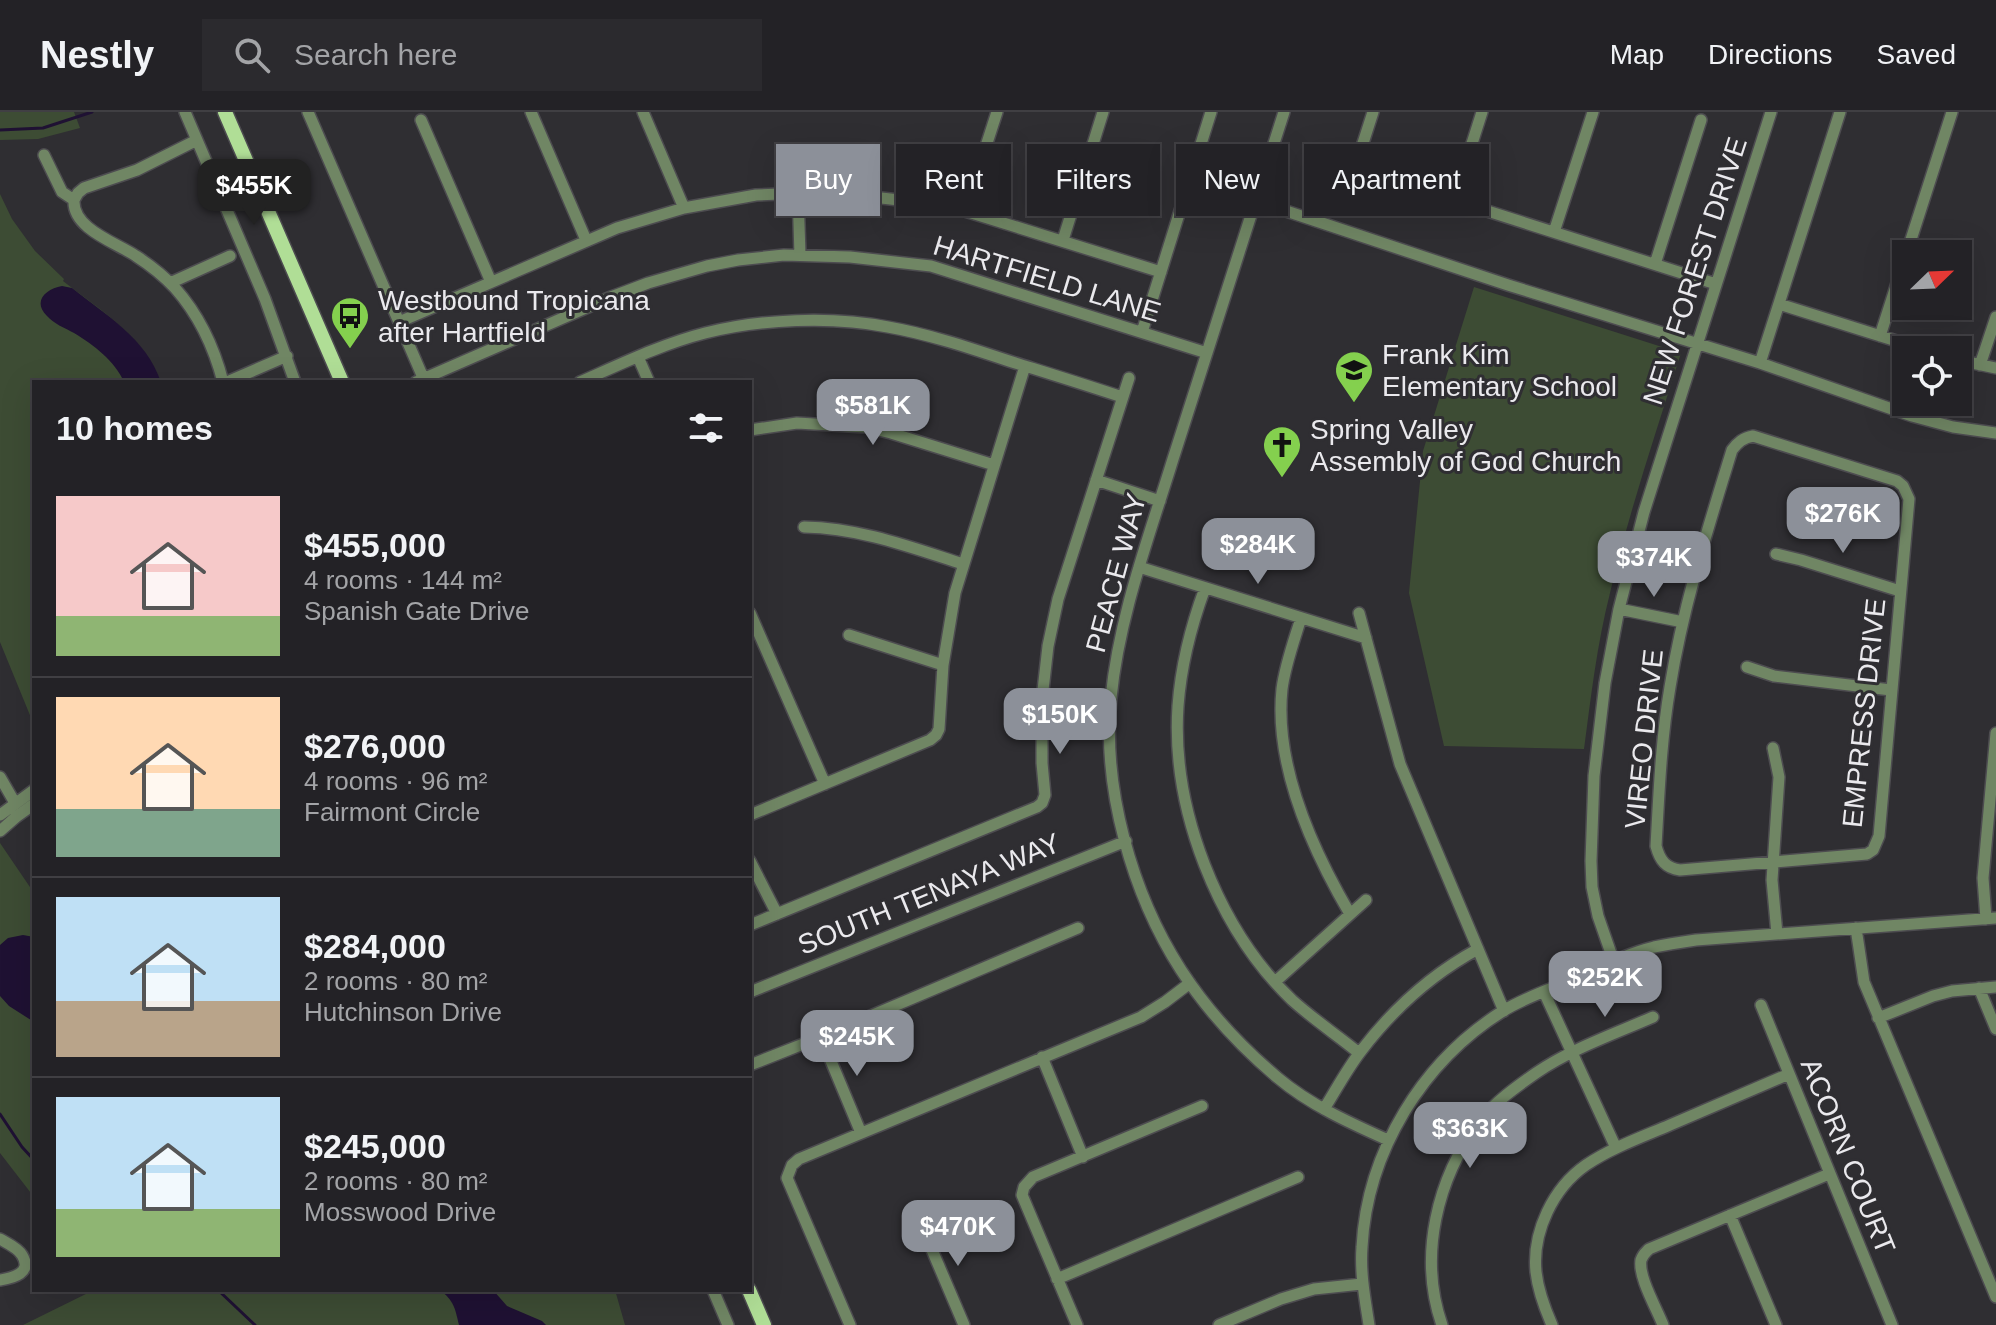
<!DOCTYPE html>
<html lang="en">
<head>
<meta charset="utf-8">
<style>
	body { margin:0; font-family:Helvetica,sans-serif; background:#2b2a2e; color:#f1f3f6; height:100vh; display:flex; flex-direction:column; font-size:30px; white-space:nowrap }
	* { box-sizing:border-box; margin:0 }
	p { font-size:26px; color:#a3a4a7 }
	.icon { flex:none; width:44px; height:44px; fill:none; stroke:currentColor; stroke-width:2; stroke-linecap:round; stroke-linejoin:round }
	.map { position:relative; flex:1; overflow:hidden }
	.panel { position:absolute; left:32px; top:268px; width:720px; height:912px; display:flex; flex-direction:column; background:#232226; border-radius:0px; box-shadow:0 8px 32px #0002,0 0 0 2px #403f43 }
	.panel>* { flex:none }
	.banner { position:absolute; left:776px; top:32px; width:760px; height:72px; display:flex; gap:16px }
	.needle { width:52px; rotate:67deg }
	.buttons { position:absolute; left:1892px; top:128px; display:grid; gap:16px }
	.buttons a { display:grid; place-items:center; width:80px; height:80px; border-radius:0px; background:#232226; box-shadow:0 8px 32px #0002,0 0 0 2px #403f43; font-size:40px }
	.price { position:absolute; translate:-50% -68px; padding:0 18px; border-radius:16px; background:#8c9099; color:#fff; font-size:26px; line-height:52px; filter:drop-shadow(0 2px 4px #0008) }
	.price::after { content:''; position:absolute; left:50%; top:48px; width:24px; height:18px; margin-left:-12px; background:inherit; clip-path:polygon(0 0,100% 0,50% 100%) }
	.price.on { background:#222; color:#fff }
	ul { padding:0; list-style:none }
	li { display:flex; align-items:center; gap:24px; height:200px; padding:0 24px }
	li+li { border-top:2px solid #403f43 }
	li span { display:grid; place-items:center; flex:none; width:224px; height:160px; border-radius:0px; color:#555 }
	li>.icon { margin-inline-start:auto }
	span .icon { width:96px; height:96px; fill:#fffc; stroke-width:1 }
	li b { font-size:34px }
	h2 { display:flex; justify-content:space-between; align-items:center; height:96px; padding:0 24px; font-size:34px }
	.tag { padding:0 28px; border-radius:0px; background:#232226; box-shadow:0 8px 32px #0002,0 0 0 2px #403f43; font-size:28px; line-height:72px }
	.tag.on { background:#8c9099; color:#fff }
	header { display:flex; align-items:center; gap:48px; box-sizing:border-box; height:112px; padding:0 40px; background:#232226; border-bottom:2px solid #403f43 }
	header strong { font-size:38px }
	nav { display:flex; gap:44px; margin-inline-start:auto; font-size:28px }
	.search { width:560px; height:72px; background:#2b2a2e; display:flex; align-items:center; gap:20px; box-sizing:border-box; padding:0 28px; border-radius:0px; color:#a3a4a7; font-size:30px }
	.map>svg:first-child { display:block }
	.green { fill:#3d4c34 }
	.water { fill:#1f1133 }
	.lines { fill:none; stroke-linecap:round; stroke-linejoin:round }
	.stream { stroke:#1f1133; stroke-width:3 }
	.minor-casing { stroke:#4d4c50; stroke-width:14 }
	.major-casing { stroke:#4d4c50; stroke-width:17 }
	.minor { stroke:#708664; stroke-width:11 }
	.major { stroke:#b0de96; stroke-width:14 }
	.labels { text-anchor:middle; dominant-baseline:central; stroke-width:6; stroke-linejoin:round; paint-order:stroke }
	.street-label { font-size:28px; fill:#eae9ed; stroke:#2f2e32 }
	.poi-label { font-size:28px; fill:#eae9ed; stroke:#2f2e32; text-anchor:start }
</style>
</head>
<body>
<header>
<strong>Nestly</strong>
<div class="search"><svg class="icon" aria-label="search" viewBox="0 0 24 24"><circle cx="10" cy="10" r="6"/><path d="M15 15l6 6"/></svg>Search here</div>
<nav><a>Map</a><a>Directions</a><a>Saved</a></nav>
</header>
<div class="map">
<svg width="1996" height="1213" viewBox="0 0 1996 1213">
	<rect width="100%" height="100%" fill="#2f2e32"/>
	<path class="green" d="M0 0H74L80 16 38 27 0 28Z
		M0 82 12 107 35 139 64 167 63 169C101 199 142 222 161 270H34V613L0 530Z
		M1474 175 1681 241C1656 320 1629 400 1610 481 1597 532 1591 584 1584 637L1444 634 1409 481 1423 339Z
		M0 731 34 781V1085L0 1041Z
		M94 1178H615L625 1213H23Z"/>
	<path class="water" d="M62 174 72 176C106 203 146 226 161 270H124C115 249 94 233 74 221 65 216 54 212 47 204 32 189 46 177 62 174Z
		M23 823 34 825V910L9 894 0 884V833L8 826Z
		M440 1178H493L507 1194 542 1209 546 1213H459C455 1196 454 1189 440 1178Z"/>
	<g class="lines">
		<path class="stream" d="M0 18 43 16 92 0
			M0 1002 22 1035 34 1048
			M218 1178 255 1213"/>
		<g class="minor-casing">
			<path id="minor" d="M185 0 265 187 295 270
				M308 0 425 270
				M531 0 586 128
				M643 0 684 96
				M1284 0C1247 116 1210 231 1173 347 1149 425 1119 504 1111 586 1102 676 1132 782 1181 858 1207 898 1241 935 1278 966 1310 993 1350 1011 1388 1028
				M421 8 491 170
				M1309 42 1716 172
				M44 43 62 80 74 88C72 117 117 131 136 144 150 153 163 163 175 176 199 203 214 235 223 270
				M1355 56 1373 0
				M798 81 800 143
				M74 88 78 81 84 76 137 58 197 28
				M1454 88 1482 0
				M1256 89 1508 173 1760 251 1912 304 1953 315 1996 321
				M965 99 997 0
				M1554 120 1593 0
				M1063 128 1103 0
				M1655 152 1701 8
				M170 171 230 144
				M1779 192 1925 238
				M399 210 617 116 684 96 756 83 828 80 899 88 965 99 1161 160
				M1142 220 1211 0
				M1880 224 1952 0
				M638 245 649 270
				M1958 248 1996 256
				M1760 251 1840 0
				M1980 253 1996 205
				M227 270 287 244
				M416 270 611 185 648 171 707 154 738 148 784 143 850 145 931 154 1207 241
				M580 270C621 252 662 232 705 221 760 207 832 204 888 215 928 222 967 235 1006 248 1044 260 1083 272 1122 285
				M750 318 797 311 866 315 891 321 994 353
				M1753 324 1897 369 1903 374 1909 387 1879 724 1873 738 1867 742 1680 758C1666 756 1660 749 1656 734 1659 681 1661 628 1670 575 1683 494 1708 416 1732 338 1738 330 1743 326 1753 324Z
				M1096 368 1160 389
				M804 415C860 416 910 435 963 452
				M1776 442 1801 448 1900 479
				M1139 455 1366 526
				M1205 476C1191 514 1181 553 1178 594 1171 697 1218 817 1292 888 1313 907 1337 923 1359 941
				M1619 497 1683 510
				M750 501 825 672
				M1359 501 1400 652 1504 899
				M1301 506C1294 529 1285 553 1282 577 1274 654 1312 737 1350 802
				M849 523 943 553
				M1747 555 1774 564 1891 578
				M1773 636 1779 665 1772 768 1777 822
				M0 665 15 691
				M0 703 34 678
				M750 703 930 628 936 623 939 617 943 553 955 481 1025 254
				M0 719 16 705 34 692
				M750 749 777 802
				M1986 807 1983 766 1996 621
				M750 813 1037 695 1042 691 1045 683 1042 651V587L1048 534 1058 487 1129 266
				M1856 816 1864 870 1996 1185
				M1614 850 1598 804 1592 775 1591 749 1594 664 1605 571 1619 497 1644 400 1771 0
				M1276 869 1366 788
				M1979 876 1996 917
				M750 880 1126 729
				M1544 880 1616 1036
				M1761 893 1892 1213
				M1878 906 1933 884 1952 879 1996 875
				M821 925 861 1021
				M1042 945 1083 1045
				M750 953 821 925 1078 816
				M1324 997C1336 978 1347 957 1361 939 1393 897 1432 862 1478 837
				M1730 1103 1776 1213
				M921 1112 964 1213
				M0 1127C7 1131 18 1136 22 1143 33 1161 13 1166 0 1168
				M1057 1167 1298 1065
				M713 1178 728 1213
				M850 1213 787 1066 792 1053 799 1047 1141 905 1165 890 1190 871
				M1077 1213 1022 1083 1024 1075 1033 1065 1202 994
				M1219 1213 1281 1187 1314 1177 1362 1172
				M1369 1213C1365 1187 1360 1161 1362 1135 1367 1039 1423 949 1503 899 1524 886 1548 878 1570 869 1597 857 1625 842 1654 835 1668 832 1682 830 1696 828L1996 806
				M1442 1213C1418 1144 1437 1066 1480 1009 1495 990 1516 975 1536 961 1571 937 1614 922 1653 905
				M1552 1213C1545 1197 1538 1178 1536 1160 1532 1120 1553 1076 1586 1053 1611 1036 1642 1025 1670 1013 1709 996 1749 979 1789 962
				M1663 1213C1657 1197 1638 1165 1641 1148 1643 1142 1645 1141 1649 1137L1829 1062"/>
		</g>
		<g class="major-casing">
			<path id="major" d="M225 0 342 270
				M749 1178 764 1213"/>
		</g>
		<use href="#minor" class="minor"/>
		<use href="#major" class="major"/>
	</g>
	<defs>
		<g id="bus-pin" transform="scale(2)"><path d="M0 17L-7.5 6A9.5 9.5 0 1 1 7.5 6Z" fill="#84d04e" stroke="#2f2e32"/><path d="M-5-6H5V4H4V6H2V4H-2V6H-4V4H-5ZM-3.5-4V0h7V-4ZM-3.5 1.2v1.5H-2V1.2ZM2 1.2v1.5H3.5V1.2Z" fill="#111"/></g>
		<g id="school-pin" transform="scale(2)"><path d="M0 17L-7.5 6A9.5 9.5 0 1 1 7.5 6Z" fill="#84d04e" stroke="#2f2e32"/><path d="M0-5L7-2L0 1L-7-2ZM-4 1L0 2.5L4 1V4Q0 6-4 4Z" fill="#111"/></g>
		<g id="church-pin" transform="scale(2)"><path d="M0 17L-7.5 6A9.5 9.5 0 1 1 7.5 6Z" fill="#84d04e" stroke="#2f2e32"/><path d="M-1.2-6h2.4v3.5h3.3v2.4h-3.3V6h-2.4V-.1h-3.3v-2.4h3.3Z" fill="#111"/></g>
	</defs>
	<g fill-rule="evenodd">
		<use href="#bus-pin" x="350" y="204"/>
		<use href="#school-pin" x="1354" y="258"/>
		<use href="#church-pin" x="1282" y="333"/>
	</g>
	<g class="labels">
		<g class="street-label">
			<text transform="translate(1695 159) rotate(-72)">NEW FOREST DRIVE</text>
			<text transform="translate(1047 167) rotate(17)">HARTFIELD LANE</text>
			<text transform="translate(1116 461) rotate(-75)">PEACE WAY</text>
			<text transform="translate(1864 601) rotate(-84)">EMPRESS DRIVE</text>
			<text transform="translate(1644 627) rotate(-84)">VIREO DRIVE</text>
			<text transform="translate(929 782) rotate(-22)">SOUTH TENAYA WAY</text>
			<text transform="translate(1848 1044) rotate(68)">ACORN COURT</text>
		</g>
		<g class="poi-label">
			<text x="378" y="188">Westbound Tropicana<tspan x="378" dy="32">after Hartfield</tspan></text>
			<text x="1382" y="242">Frank Kim<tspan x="1382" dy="32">Elementary School</tspan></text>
			<text x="1310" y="317">Spring Valley<tspan x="1310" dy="32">Assembly of God Church</tspan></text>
		</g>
	</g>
</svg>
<div class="buttons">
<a><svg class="needle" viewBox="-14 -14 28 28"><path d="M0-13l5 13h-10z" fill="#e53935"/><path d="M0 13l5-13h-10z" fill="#a3a4a7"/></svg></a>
<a><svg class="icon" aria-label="locate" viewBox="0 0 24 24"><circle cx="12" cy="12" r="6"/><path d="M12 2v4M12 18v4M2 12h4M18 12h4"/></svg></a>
</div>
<b class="price on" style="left:254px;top:115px">$455K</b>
<b class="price" style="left:873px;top:335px">$581K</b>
<b class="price" style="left:1843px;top:443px">$276K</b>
<b class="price" style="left:1258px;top:474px">$284K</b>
<b class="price" style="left:1654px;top:487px">$374K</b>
<b class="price" style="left:1060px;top:644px">$150K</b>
<b class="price" style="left:1605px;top:907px">$252K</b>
<b class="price" style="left:857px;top:966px">$245K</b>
<b class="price" style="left:1470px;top:1058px">$363K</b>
<b class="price" style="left:958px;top:1156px">$470K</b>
<div class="banner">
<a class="tag on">Buy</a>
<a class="tag">Rent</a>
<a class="tag">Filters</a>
<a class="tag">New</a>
<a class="tag">Apartment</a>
</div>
<section class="panel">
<h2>10 homes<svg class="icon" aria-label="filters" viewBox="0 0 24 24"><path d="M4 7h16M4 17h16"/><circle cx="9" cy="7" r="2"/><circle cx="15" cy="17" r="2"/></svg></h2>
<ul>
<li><span style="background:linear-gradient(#f6c9c9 75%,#8fb573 0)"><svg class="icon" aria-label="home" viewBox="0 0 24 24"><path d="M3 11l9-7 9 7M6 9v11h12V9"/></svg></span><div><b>$455,000</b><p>4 rooms · 144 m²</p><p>Spanish Gate Drive</p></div></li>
<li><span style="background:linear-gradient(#ffd9b3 70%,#7fa58c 0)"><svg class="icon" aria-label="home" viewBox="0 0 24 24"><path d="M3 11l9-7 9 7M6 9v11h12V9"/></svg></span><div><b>$276,000</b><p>4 rooms · 96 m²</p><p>Fairmont Circle</p></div></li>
<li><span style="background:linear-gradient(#bfe0f5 65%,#b9a48a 0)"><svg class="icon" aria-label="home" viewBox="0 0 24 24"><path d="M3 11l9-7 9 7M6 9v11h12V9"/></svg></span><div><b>$284,000</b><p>2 rooms · 80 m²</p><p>Hutchinson Drive</p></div></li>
<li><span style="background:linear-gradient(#bfe0f5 70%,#8fb573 0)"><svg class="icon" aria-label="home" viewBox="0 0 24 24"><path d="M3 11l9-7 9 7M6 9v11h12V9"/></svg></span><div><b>$245,000</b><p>2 rooms · 80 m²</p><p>Mosswood Drive</p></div></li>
</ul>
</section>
</div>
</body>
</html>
